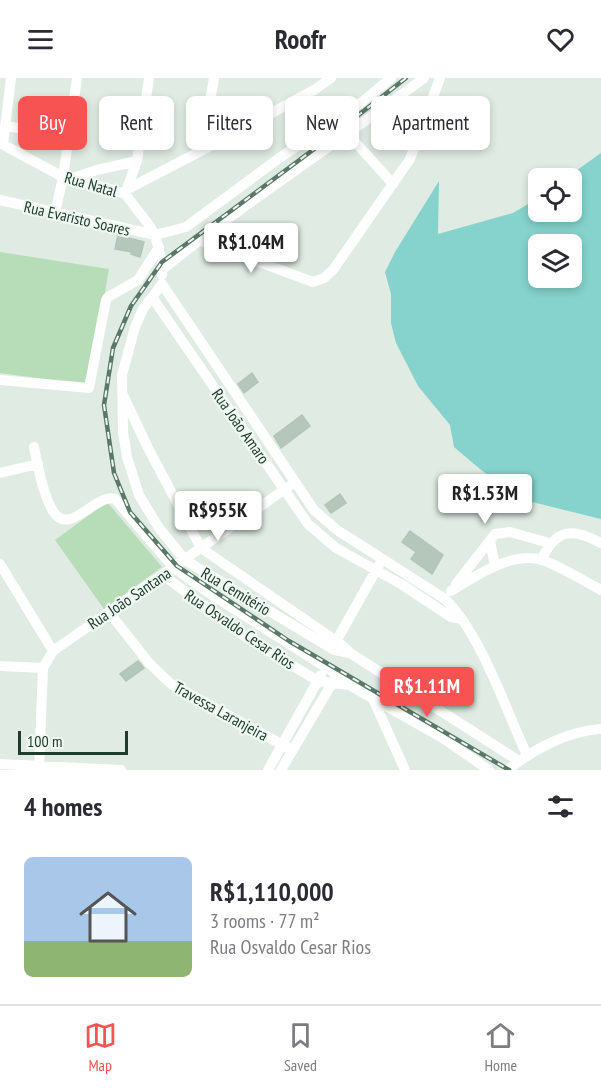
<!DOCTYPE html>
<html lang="en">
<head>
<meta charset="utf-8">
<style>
	body { margin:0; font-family:"PT Sans Narrow",sans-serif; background:#f7f7f7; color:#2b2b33; height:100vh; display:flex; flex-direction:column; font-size:22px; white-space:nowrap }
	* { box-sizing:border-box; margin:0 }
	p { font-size:20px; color:#7c7c81 }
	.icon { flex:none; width:33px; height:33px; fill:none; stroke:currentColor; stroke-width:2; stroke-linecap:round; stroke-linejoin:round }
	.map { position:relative; height:692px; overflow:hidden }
	.side { display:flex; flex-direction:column; background:#fff; flex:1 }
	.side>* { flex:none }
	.hud { position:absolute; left:18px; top:18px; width:566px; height:54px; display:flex; gap:12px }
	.controls { position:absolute; left:528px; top:90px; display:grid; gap:12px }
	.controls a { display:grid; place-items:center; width:54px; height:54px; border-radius:9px; background:#fff; box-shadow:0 3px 9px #0003; font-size:30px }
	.scale { position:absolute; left:18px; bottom:15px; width:110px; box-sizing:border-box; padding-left:6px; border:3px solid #203c2e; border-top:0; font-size:16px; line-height:21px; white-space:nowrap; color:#203c2e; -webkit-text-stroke:4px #f0f8f2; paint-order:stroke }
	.price { position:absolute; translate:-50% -51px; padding:0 14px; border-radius:6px; background:#fff; color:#222; font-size:20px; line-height:39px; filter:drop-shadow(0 2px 3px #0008) }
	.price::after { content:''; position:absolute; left:50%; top:36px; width:18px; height:14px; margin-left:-9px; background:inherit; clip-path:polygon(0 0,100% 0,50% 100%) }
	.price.selected { background:#f75352; color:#fff }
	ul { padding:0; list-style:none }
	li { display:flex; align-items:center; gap:18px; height:150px; padding:0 24px }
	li+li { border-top:2px solid #e1e1e2 }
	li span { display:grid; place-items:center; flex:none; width:168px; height:120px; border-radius:9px; color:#555 }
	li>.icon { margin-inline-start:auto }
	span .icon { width:72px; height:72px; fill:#fffc; stroke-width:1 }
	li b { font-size:26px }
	h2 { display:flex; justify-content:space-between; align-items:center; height:72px; padding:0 24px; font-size:26px }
	.tag { padding:0 21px; border-radius:9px; background:#fff; box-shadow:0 3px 9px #0003; font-size:21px; line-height:54px }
	.tag.selected { background:#f75352; color:#fff }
	header { display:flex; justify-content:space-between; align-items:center; height:78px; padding:0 24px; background:#fff; font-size:27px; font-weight:700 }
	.tabs { display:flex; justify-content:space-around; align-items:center; height:84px; border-top:2px solid #e1e1e2; background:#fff; font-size:16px; color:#7c7c81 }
	.tabs a { display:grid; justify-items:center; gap:3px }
	.tabs .selected { color:#f75352 }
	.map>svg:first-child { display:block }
	.green { fill:#b7ddb8 }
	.water { fill:#85d3cc; fill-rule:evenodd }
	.building { fill:#b5c6bb; stroke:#b2c5b8; stroke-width:1.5 }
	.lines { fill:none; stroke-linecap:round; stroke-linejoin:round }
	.minor { stroke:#fff; stroke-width:10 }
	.rail-casing { stroke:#5a7868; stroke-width:4.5 }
	.rail { stroke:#f0f8f2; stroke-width:2; stroke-dasharray:7; stroke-linecap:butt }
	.labels { text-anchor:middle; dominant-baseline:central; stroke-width:4.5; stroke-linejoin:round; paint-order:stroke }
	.street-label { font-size:16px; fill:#203c2e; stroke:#f0f8f2 }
</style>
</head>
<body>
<header><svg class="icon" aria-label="menu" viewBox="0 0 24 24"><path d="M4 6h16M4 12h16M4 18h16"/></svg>Roofr<svg class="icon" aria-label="heart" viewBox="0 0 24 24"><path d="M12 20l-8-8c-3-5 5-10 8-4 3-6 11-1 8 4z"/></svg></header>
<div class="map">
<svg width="601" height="692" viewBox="0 0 601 692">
	<rect width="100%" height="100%" fill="#dfebe3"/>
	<path class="green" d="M0 174 109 191 89 307 0 295Z
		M107 424 162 489 104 531 55 462Z"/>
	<path class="water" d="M601 75V441L520 421 480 391 454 369 450 347 418 308 396 265 391 245V216L385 194 395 174 439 103 438 156 513 135 538 120V134H572V100H566ZM538 166H572V200H538Z"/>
	<path class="building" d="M118 157 144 164 140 179 131 176 132 174 115 171Z
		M252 295 258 304 244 315 238 306Z
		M302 337 310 348 281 370 274 358Z
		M340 416 346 425 331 435 325 427Z
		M410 453 443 477 432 496 411 481 416 474 402 464Z
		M138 583 144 590 126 603 120 596Z"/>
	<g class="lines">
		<path class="minor" d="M214 0C210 23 205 44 216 65
			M5 48 69 58
			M347 55 393 106
			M0 65 63 99 107 110 125 116 149 147 155 157 162 184V197
			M3 66 11 0
			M70 101 97 92 137 83
			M126 112 216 65 314 12 331 0
			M125 116 137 83 149 0
			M0 122 155 157 186 149 278 81 362 24 391 0
			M55 135 63 99 77 0
			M199 162 313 204 324 200 333 192 410 81 440 0
			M162 192C246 123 338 65 424 0
			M162 206 314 432 337 452 445 521C481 556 505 630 527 677
			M162 206 143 231 135 249 122 297 123 354 127 379 139 417 159 450 185 482 334 572 350 575
			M152 219 308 446 336 470 401 506 451 539 462 541
			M0 302 89 310 106 222 108 219 138 202 159 169
			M122 315 148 370 201 470 342 567 350 575 519 683
			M34 369C38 388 43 417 53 433 69 460 97 414 115 421L174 490 209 515 338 597 349 607 444 661 489 692
			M0 395 38 386
			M490 463 495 488
			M541 482C556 451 572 449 601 465
			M0 486 53 573
			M163 497 247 560 318 603 349 607
			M456 506 495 456 510 454 549 465
			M451 513C475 498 512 473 542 482 560 488 584 503 601 512
			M109 534 149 585 171 606 292 672
			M334 567 379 487
			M0 588 43 590
			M373 621 405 692
			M0 686 121 692
			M39 692 43 590 53 573 291 407
			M268 692 321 597
			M281 692 334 602
			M508 692C533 671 568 653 601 651"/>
		<g class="rail-casing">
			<path id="rail" d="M406 0 329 60 162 184 131 228 113 270 104 327 114 395 130 434 177 488 289 563 509 692"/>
		</g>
		<use href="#rail" class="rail"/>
	</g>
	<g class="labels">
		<g class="street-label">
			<text transform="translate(91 106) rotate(16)">Rua Natal</text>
			<text transform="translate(77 140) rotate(13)">Rua Evaristo Soares</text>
			<text transform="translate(241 348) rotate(55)">Rua João Amaro</text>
			<text transform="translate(236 513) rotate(31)">Rua Cemitério</text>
			<text transform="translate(129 520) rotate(-34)">Rua João Santana</text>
			<text transform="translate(240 551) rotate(34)">Rua Osvaldo Cesar Rios</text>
			<text transform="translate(221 633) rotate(29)">Travessa Laranjeira</text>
		</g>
	</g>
</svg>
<div class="controls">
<a><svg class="icon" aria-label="locate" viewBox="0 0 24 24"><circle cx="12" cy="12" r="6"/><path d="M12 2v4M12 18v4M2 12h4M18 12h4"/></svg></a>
<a><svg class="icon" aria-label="layers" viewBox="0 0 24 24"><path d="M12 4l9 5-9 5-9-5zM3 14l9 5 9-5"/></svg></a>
</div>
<div class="scale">100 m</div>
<b class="price" style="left:251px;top:196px">R$1.04M</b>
<b class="price" style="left:485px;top:447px">R$1.53M</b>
<b class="price" style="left:218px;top:464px">R$955K</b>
<b class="price selected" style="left:427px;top:640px">R$1.11M</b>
<div class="hud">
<a class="tag selected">Buy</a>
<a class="tag">Rent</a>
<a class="tag">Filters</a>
<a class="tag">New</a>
<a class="tag">Apartment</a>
</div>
</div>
<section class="side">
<h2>4 homes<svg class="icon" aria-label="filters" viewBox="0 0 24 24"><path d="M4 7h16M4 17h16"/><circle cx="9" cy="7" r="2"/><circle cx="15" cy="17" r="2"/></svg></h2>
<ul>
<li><span style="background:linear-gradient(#a9c7e8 70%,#8fb573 0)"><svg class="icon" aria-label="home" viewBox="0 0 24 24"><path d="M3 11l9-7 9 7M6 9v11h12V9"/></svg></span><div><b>R$1,110,000</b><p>3 rooms · 77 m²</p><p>Rua Osvaldo Cesar Rios</p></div></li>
</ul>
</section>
<nav class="tabs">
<a class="selected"><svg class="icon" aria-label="map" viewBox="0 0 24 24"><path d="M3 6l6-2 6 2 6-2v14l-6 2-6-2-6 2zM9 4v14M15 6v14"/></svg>Map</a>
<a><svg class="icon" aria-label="saved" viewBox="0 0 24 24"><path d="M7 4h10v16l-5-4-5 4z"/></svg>Saved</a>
<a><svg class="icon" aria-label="home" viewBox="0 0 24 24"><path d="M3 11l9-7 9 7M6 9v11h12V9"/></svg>Home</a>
</nav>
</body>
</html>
